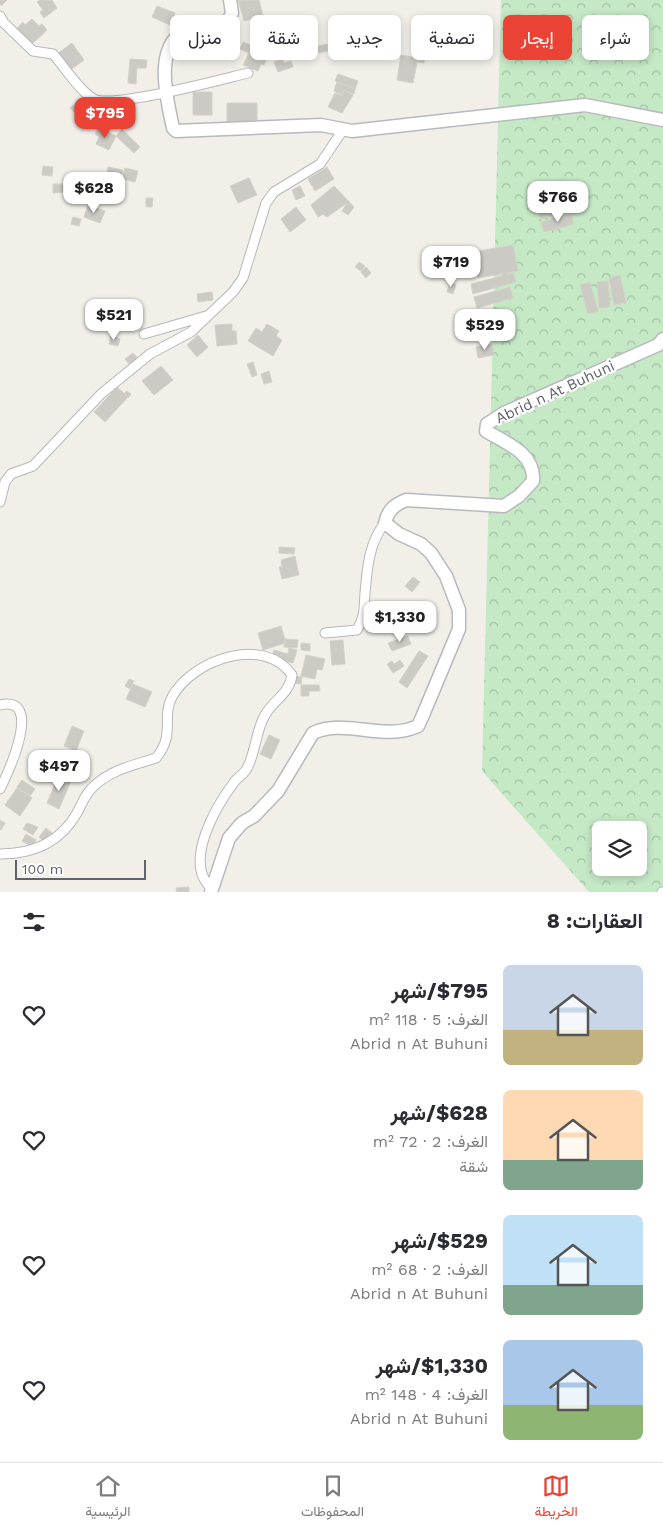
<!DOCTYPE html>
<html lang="ar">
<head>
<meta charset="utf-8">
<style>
	body { margin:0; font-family:"Work Sans",Vazirmatn,sans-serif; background:#f2f2f3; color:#2b2b33; direction:rtl; height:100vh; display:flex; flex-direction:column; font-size:19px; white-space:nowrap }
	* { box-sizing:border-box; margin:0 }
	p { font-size:16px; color:#7c7c81 }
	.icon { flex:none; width:28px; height:28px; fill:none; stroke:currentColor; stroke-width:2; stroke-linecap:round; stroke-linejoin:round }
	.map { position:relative; height:892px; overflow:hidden; direction:ltr }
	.sheet { display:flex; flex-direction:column; background:#fff; flex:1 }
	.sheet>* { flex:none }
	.banner { position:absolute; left:15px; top:15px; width:634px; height:45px; direction:rtl; display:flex; gap:10px }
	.fabs { position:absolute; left:592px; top:821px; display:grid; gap:10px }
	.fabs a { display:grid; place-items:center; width:55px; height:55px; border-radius:8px; background:#fff; box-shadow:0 2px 8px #0003; font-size:25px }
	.scale { position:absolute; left:15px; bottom:12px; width:131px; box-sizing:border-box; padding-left:5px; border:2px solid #5f6368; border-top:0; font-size:14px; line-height:18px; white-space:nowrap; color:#5f6368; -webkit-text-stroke:4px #fff; paint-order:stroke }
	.price { position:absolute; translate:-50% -42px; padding:0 11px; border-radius:10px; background:#fff; color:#222; font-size:16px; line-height:32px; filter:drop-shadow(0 1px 2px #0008) }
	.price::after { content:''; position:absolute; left:50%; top:30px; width:15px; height:11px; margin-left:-8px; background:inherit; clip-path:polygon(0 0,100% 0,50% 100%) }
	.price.active { background:#ea4335; color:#fff }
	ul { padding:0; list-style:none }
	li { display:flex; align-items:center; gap:15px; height:125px; padding:0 20px }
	li span { display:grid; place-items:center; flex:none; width:140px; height:100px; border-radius:8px; color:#555 }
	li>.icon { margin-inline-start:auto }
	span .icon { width:60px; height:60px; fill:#fffc; stroke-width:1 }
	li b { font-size:21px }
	h2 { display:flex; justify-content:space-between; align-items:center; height:60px; padding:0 20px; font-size:21px }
	.tag { padding:0 18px; border-radius:8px; background:#fff; box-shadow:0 2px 8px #0003; font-size:18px; line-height:45px }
	.tag.active { background:#ea4335; color:#fff }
	.dock { display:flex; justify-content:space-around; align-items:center; height:70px; border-top:1px solid #e1e1e2; background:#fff; font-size:14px; color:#7c7c81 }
	.dock a { display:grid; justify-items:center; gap:2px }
	.dock .active { color:#ea4335 }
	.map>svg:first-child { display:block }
	.forest { fill:url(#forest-crowns); fill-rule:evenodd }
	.building { fill:#cccac5; stroke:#d6d1c6 }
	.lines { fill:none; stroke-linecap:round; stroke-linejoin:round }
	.street-casing { stroke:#b5b8bc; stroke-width:11 }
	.secondary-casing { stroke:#b6babf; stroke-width:15 }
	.street { stroke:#fff; stroke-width:9 }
	.secondary { stroke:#fff; stroke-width:12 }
	.labels { text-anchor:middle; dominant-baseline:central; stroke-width:4.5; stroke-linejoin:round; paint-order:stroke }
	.street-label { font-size:15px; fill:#5f6368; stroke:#fff }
</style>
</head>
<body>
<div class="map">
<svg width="663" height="892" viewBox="0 0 663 892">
	<defs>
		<pattern id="forest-crowns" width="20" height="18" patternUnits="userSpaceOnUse" patternTransform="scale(1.25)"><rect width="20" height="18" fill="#c5e8c5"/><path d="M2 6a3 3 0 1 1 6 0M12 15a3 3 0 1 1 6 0" fill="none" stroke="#a3c0a4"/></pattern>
	</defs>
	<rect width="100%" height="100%" fill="#f1efe8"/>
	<path class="forest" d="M501 0H663V892H589L482 771ZM601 830H639V868H601Z"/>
	<path class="building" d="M0 0H7L1 6Z
		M40 0H52L57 8 44 18 40 12 43 10 37 2Z
		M238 0H259L263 16 244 21Z
		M157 6 175 13 170 25 152 17Z
		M32 19 39 26 42 24 47 30 32 44 17 28 23 22 25 25Z
		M211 33 217 51 202 56 196 38Z
		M333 41H342V50L333 51Z
		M243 42 269 53 264 65 261 64 258 71 243 65 249 53 240 49Z
		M72 43 84 60 69 71 57 54Z
		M420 43 433 45 430 57 425 56 424 63 417 62 413 83 397 80 401 55 412 57 413 49 419 50Z
		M327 44 328 51 316 53 315 47Z
		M130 59 147 60 146 68H137L136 84 128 83Z
		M282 59 284 63 291 61 293 67 278 72 274 62Z
		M338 74 358 81 355 89 335 81Z
		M337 82 355 89 354 94 344 90 342 95 334 91Z
		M344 90 353 95 342 113 328 107 335 93 342 96Z
		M193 92H212V115H193Z
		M76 103 82 111 77 115 70 108Z
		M227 103H257V122L227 123Z
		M98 128 116 136 109 150 96 144 99 137 95 134Z
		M122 129 140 147 134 153 116 136Z
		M43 166 53 167 52 176 42 175Z
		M108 167 123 170 121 179 114 178 113 186 105 185Z
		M327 167 334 179 315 191 308 179Z
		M125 168 138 171 135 182 122 179Z
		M249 178 257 195 238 203 230 186Z
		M562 180 564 191 532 197 530 187Z
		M53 184H67V192L53 193Z
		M300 186 305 196 296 200 292 190Z
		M334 186 354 207 348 215 342 211 347 203 327 217 323 214 318 217 311 205Z
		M146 198H153L152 207H146Z
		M567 202 569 211 540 219 537 209Z
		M88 205 105 211 100 223 84 217Z
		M296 207 306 220 290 232 281 219Z
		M571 214 574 224 544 232 541 222Z
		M73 217 81 219 79 226 71 224Z
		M513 245 518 271 478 278 473 252Z
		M359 262 365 266 361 271 355 267Z
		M366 267 371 273 366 278 361 272Z
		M513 273 516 282 473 294 471 284Z
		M620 275 626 303 614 305 609 278Z
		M608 281 610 307 599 308 597 282Z
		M590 282 598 311 588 314 580 285Z
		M450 283 456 285 453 294 447 292Z
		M510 287 513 298 477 308 474 297Z
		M212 292 213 300 198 302 197 294Z
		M232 324V331H236L237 344 217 346 215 325Z
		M267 324 279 331 276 336 282 340 273 356 248 341 256 328 262 332Z
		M198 335 208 347 197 357 187 345Z
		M111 336 120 339 118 346 109 344Z
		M492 344 494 355 478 358 476 347Z
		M133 353 138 358 130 365 125 359Z
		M253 362 257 375 252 377 247 364Z
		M161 366 173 380 154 395 142 381Z
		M269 371 272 382 264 384 261 374Z
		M117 387 128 397 105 422 94 412Z
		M127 391 131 394 128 398 124 394Z
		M279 547 295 548 294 554 279 553Z
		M295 556 299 575 282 579 279 567H282L281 560Z
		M413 577 420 582 412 592 405 586Z
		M389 602 395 621 386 624 380 605Z
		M281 626 286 643 263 650 258 633Z
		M408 636 411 644 392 651 388 643Z
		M285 639 298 640 297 648 284 647Z
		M343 640 345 664 332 665 330 641Z
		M301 643 310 644V651L301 650Z
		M289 648 297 650 293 663 272 658 274 650 288 654Z
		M419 651 428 656 407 688 399 682Z
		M306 655 325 659 322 670 317 669 315 679 301 676Z
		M400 660 404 666 393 673 387 664 392 661 394 664Z
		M293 676 302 677 301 684 292 683Z
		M129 679 134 681 130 689 125 686Z
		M133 684 152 692 145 707 126 699Z
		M301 685H319L320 691H309V696H301Z
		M72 726 84 731 76 751 64 746Z
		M269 735 280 740 271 759 260 754Z
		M59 775 71 781 59 809 47 803Z
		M22 780 35 789 30 796 17 787Z
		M17 788 32 798 20 816 5 805Z
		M0 820 5 823 1 830 0 829Z
		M27 823 38 827 33 835 23 829Z
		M46 828 52 833 44 842 39 837Z
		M26 834 36 840 32 847 22 841Z
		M189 887V892H177L176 888Z"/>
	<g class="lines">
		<g class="street-casing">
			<path id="street" d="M0 16 4 23 33 51 53 54C64 66 80 92 94 99 113 109 222 79 248 73
				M144 334 206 316
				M0 502 5 482 11 474 33 466 101 394 150 354 191 332 233 292 243 278 266 203 274 192 320 164 343 130
				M325 633 357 630C365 617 364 607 365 593 367 569 369 542 385 523
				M0 705C44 695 9 771 0 789
				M0 854C33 854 60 843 77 813 82 804 85 794 93 787 110 770 134 765 156 758 176 734 161 718 172 697 193 659 264 635 292 675 289 695 274 699 265 715 255 732 256 754 246 770 243 774 239 777 235 781 216 806 183 862 211 888
				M662 892H663"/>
		</g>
		<g class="secondary-casing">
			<path id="secondary" d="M230 0 232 13 226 26C215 27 201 25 191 28 151 42 167 99 173 128L176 131 321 125 352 131 585 105 663 120
				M211 892 229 838 242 823 254 816 278 791 313 733C346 718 383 742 418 726L423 715 459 629V610L446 576 431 553 421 544 399 534 385 523C388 510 394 505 406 500L504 506 519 496 533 481C535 453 506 443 486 431L487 424 504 413 658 345 663 339"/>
		</g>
		<use href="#street" class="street"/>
		<use href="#secondary" class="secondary"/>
	</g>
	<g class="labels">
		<g class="street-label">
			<text transform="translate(555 392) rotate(-25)">Abrid n At Buhuni</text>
		</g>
	</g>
</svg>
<div class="fabs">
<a><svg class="icon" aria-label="layers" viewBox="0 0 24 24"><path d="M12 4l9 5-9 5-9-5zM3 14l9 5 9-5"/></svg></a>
</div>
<div class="scale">100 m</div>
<b class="price active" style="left:105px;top:139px">$795</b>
<b class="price" style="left:94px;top:214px">$628</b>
<b class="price" style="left:558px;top:223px">$766</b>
<b class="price" style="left:451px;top:288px">$719</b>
<b class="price" style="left:114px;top:341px">$521</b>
<b class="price" style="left:485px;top:351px">$529</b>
<b class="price" style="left:400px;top:643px">$1,330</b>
<b class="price" style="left:59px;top:792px">$497</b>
<div class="banner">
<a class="tag">شراء</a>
<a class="tag active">إيجار</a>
<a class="tag">تصفية</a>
<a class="tag">جديد</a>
<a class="tag">شقة</a>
<a class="tag">منزل</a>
</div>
</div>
<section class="sheet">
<h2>العقارات: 8<svg class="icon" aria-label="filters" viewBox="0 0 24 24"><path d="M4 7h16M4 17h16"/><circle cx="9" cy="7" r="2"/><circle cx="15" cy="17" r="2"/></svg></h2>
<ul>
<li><span style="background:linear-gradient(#c9d6e8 65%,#c2b280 0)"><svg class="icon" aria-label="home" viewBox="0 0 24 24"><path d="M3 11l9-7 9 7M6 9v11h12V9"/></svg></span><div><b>$795/شهر</b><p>الغرف: 5 · 118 m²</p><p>Abrid n At Buhuni</p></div><svg class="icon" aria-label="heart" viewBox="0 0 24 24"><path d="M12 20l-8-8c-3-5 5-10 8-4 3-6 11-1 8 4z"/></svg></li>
<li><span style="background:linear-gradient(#ffd9b3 70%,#7fa58c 0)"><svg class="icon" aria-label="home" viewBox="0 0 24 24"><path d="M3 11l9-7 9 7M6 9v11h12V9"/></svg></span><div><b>$628/شهر</b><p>الغرف: 2 · 72 m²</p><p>شقة</p></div><svg class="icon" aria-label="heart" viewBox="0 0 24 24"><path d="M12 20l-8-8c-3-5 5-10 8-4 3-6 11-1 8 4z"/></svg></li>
<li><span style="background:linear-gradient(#bfe0f5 70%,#7fa58c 0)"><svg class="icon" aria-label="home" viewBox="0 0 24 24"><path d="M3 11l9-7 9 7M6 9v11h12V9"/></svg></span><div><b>$529/شهر</b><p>الغرف: 2 · 68 m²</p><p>Abrid n At Buhuni</p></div><svg class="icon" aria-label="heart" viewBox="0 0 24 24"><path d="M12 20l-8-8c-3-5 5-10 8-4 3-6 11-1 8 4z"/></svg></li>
<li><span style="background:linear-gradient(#a9c7e8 65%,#8fb573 0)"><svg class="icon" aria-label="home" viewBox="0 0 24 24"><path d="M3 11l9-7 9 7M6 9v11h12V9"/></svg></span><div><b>$1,330/شهر</b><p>الغرف: 4 · 148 m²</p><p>Abrid n At Buhuni</p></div><svg class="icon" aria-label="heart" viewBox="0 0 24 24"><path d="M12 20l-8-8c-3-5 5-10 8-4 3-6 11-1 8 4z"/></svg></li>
</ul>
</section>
<nav class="dock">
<a class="active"><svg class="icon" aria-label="map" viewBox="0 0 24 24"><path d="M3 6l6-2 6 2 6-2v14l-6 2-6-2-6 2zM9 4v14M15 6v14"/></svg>الخريطة</a>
<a><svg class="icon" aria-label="saved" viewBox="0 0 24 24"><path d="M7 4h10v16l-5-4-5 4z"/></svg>المحفوظات</a>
<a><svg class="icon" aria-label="home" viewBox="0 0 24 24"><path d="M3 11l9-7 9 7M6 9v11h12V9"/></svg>الرئيسية</a>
</nav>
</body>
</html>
